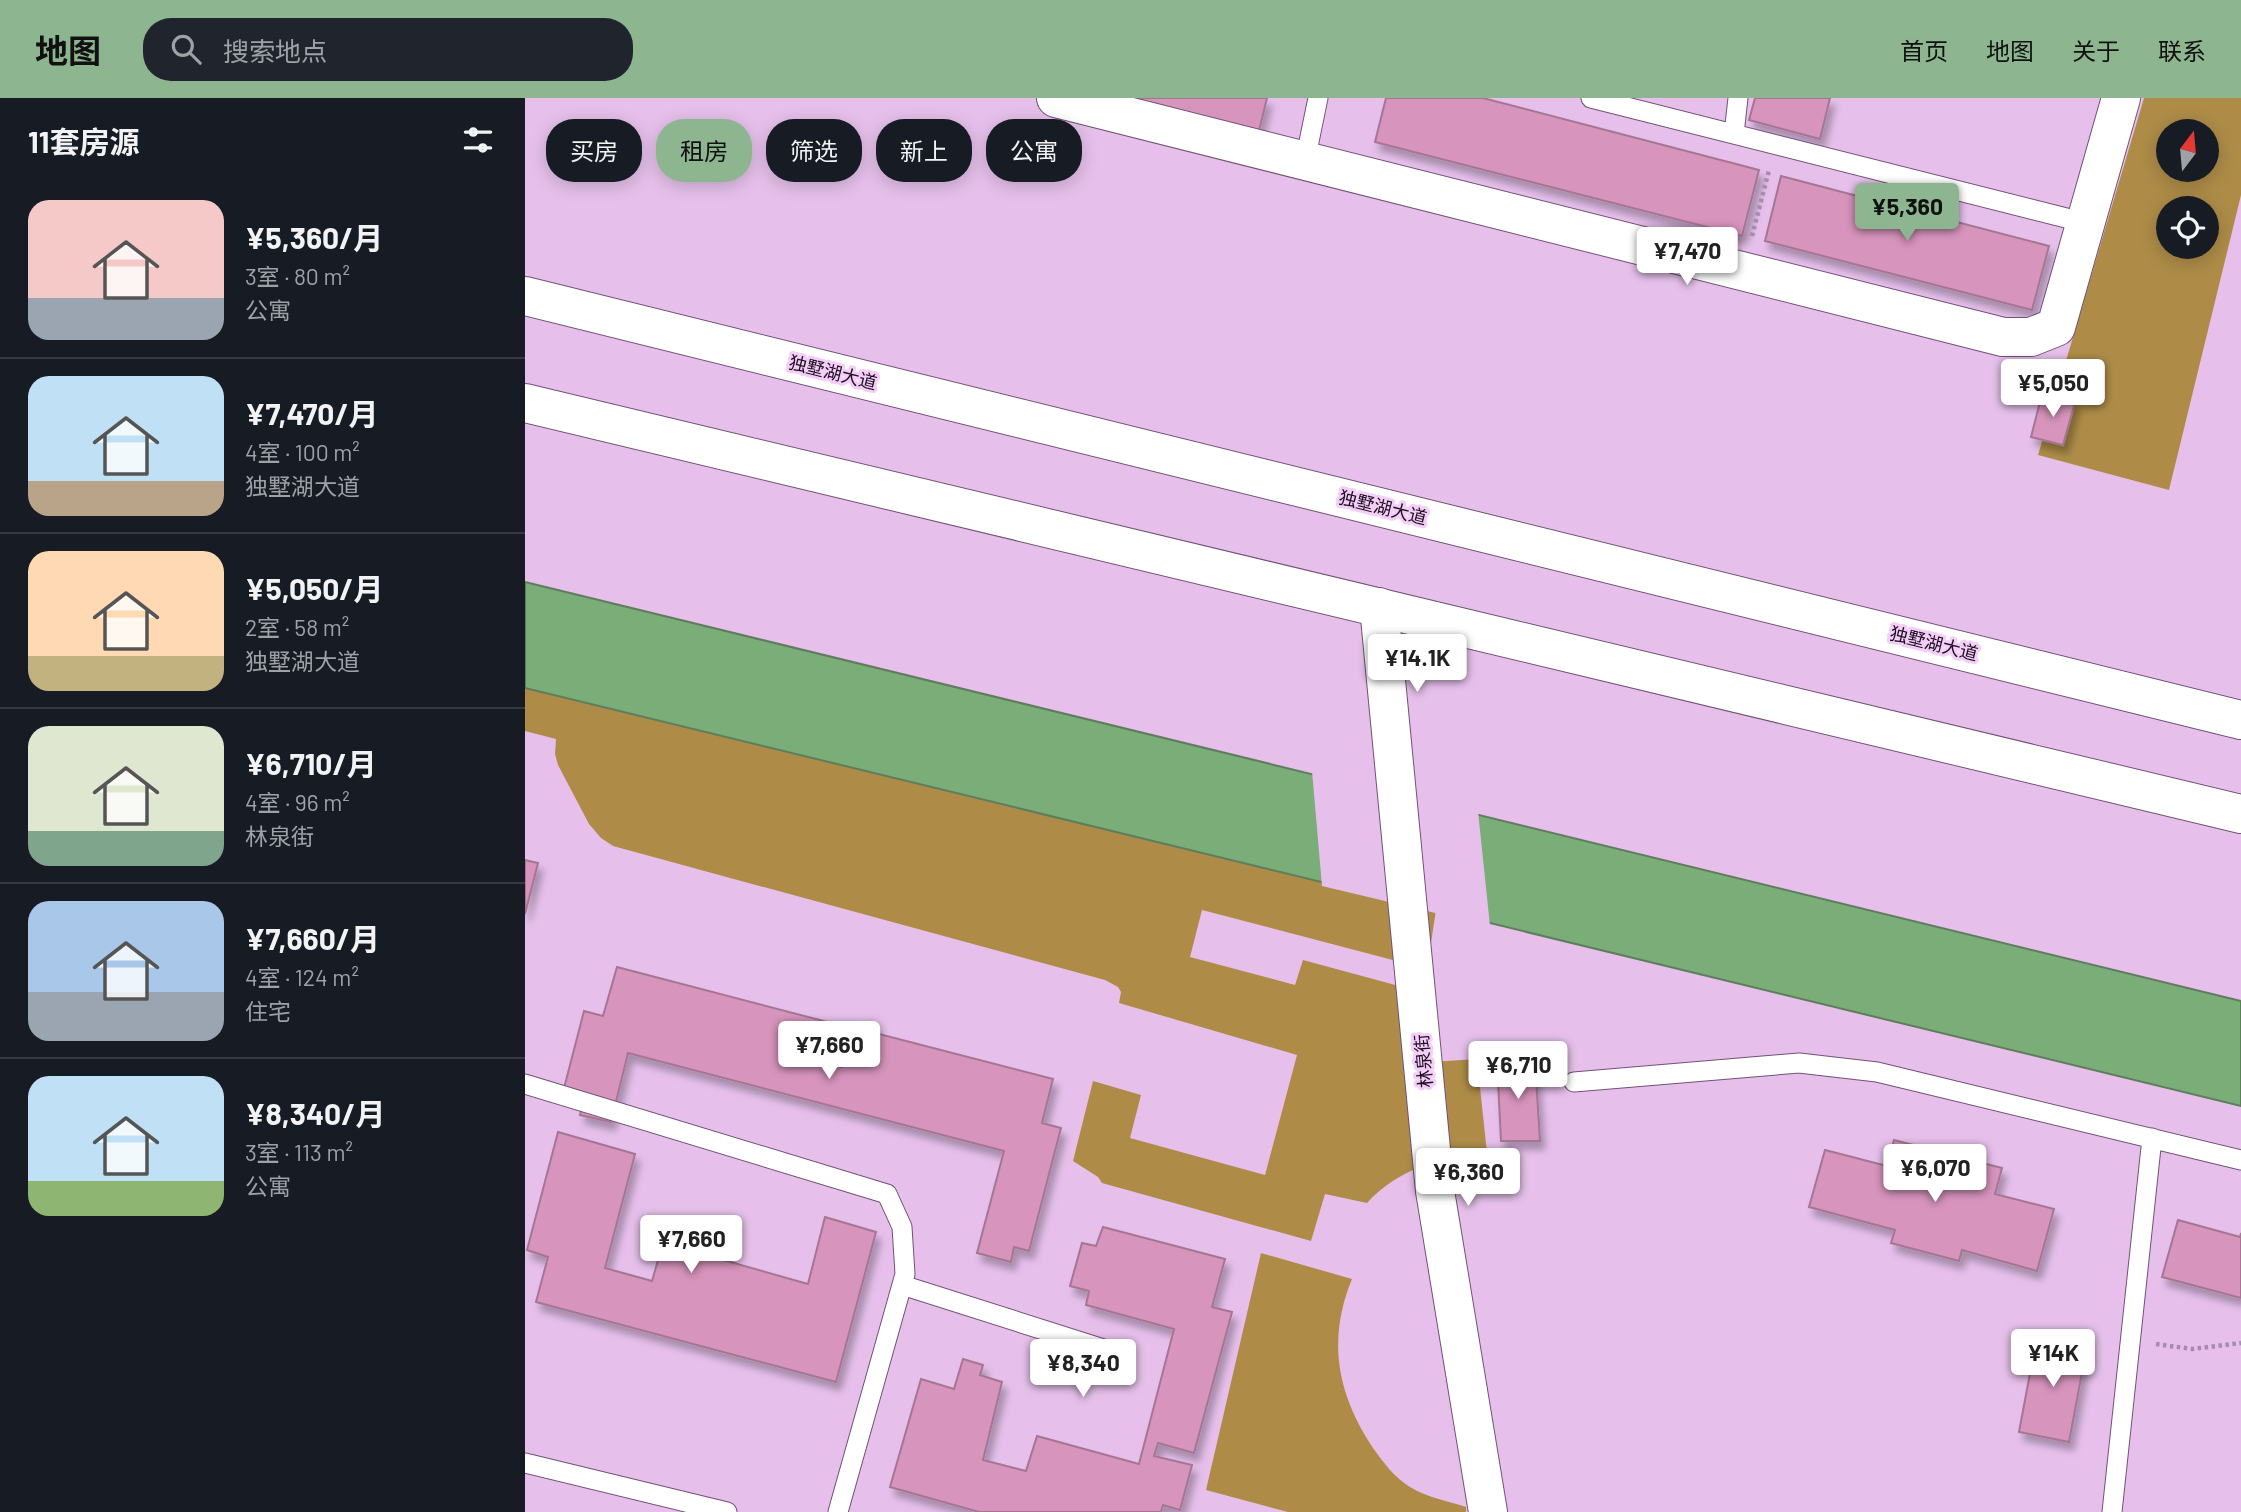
<!DOCTYPE html>
<html lang="zh">
<head>
<meta charset="utf-8">
<style>
	body { margin:0; font-family:Barlow,"Noto Sans SC",sans-serif; background:#20242c; color:#f1f3f6; height:100vh; display:flex; flex-direction:column; font-size:26px; white-space:nowrap }
	* { box-sizing:border-box; margin:0 }
	p { font-size:23px; color:#9ea1a6 }
	.icon { flex:none; width:38px; height:38px; fill:none; stroke:currentColor; stroke-width:2; stroke-linecap:round; stroke-linejoin:round }
	.map { position:relative; flex:1; overflow:hidden }
	.side { display:flex; flex-direction:column; background:#171b24; width:525px }
	.side>* { flex:none }
	.guide { position:absolute; left:21px; top:21px; width:665px; height:63px; display:flex; gap:14px }
	.needle { width:46px; rotate:16deg }
	.buttons { position:absolute; left:1631px; top:21px; display:grid; gap:14px }
	.buttons a { display:grid; place-items:center; width:63px; height:63px; border-radius:50%; background:#171b24; box-shadow:0 4px 18px #0003; font-size:35px }
	.price { position:absolute; translate:-50% -60px; padding:0 16px; border-radius:7px; background:#fff; color:#222; font-size:23px; line-height:46px; filter:drop-shadow(0 2px 4px #0008) }
	.price::after { content:''; position:absolute; left:50%; top:42px; width:21px; height:16px; margin-left:-10px; background:inherit; clip-path:polygon(0 0,100% 0,50% 100%) }
	.price.current { background:#8db690; color:#111 }
	ul { padding:0; list-style:none }
	li { display:flex; align-items:center; gap:21px; height:175px; padding:0 28px }
	li+li { border-top:2px solid #363941 }
	li span { display:grid; place-items:center; flex:none; width:196px; height:140px; border-radius:21px; color:#555 }
	li>.icon { margin-inline-start:auto }
	span .icon { width:84px; height:84px; fill:#fffc; stroke-width:1 }
	li b { font-size:30px }
	h2 { display:flex; justify-content:space-between; align-items:center; height:84px; padding:0 28px; font-size:30px }
	.tag { padding:0 24px; border-radius:28px; background:#171b24; box-shadow:0 4px 18px #0003; font-size:24px; line-height:63px }
	.tag.current { background:#8db690; color:#111 }
	header { display:flex; align-items:center; gap:42px; box-sizing:border-box; height:98px; padding:0 35px; background:#8db690; color:#111 }
	header strong { font-size:33px }
	nav { display:flex; gap:38px; margin-inline-start:auto; font-size:24px }
	.search { width:490px; height:63px; background:#20242c; display:flex; align-items:center; gap:18px; box-sizing:border-box; padding:0 24px; border-radius:28px; color:#9ea1a6; font-size:26px }
	main { display:flex; flex:1; min-height:0 }
	.map>svg:first-child { display:block }
	.forest { fill:#ae8c48; fill-rule:evenodd }
	.water { fill:#7aad77; stroke:#5e7d5c; stroke-width:2 }
	.pier { fill:#e6c0eb }
	.building { fill:#d794bc; stroke:#a57692; stroke-width:2; filter:url(#shadow) }
	.lines { fill:none; stroke-linecap:round; stroke-linejoin:round }
	.service-casing { stroke:#725176; stroke-width:21 }
	.minor-casing { stroke:#725176; stroke-width:40 }
	.secondary-casing { stroke:#725176; stroke-width:40 }
	.primary-casing { stroke:#725176; stroke-width:40 }
	.path { stroke:#a88aad; stroke-width:4.5; stroke-dasharray:3.5 3.5; stroke-linecap:butt }
	.service { stroke:#fff; stroke-width:19 }
	.minor { stroke:#fff; stroke-width:38 }
	.secondary { stroke:#fff; stroke-width:38 }
	.primary { stroke:#fff; stroke-width:38 }
	.labels { text-anchor:middle; dominant-baseline:central; stroke-width:6; stroke-linejoin:round; paint-order:stroke }
	.street-label { font-size:18px; fill:#1b0e1d; stroke:#f4cdf8 }
</style>
</head>
<body>
<header>
<strong>地图</strong>
<div class="search"><svg class="icon" aria-label="search" viewBox="0 0 24 24"><circle cx="10" cy="10" r="6"/><path d="M15 15l6 6"/></svg>搜索地点</div>
<nav><a>首页</a><a>地图</a><a>关于</a><a>联系</a></nav>
</header>
<main>
<section class="side">
<h2>11套房源<svg class="icon" aria-label="filters" viewBox="0 0 24 24"><path d="M4 7h16M4 17h16"/><circle cx="9" cy="7" r="2"/><circle cx="15" cy="17" r="2"/></svg></h2>
<ul>
<li><span style="background:linear-gradient(#f6c9c9 70%,#9aa5b1 0)"><svg class="icon" aria-label="home" viewBox="0 0 24 24"><path d="M3 11l9-7 9 7M6 9v11h12V9"/></svg></span><div><b>¥5,360/月</b><p>3室 · 80 m²</p><p>公寓</p></div></li>
<li><span style="background:linear-gradient(#bfe0f5 75%,#b9a48a 0)"><svg class="icon" aria-label="home" viewBox="0 0 24 24"><path d="M3 11l9-7 9 7M6 9v11h12V9"/></svg></span><div><b>¥7,470/月</b><p>4室 · 100 m²</p><p>独墅湖大道</p></div></li>
<li><span style="background:linear-gradient(#ffd9b3 75%,#c2b280 0)"><svg class="icon" aria-label="home" viewBox="0 0 24 24"><path d="M3 11l9-7 9 7M6 9v11h12V9"/></svg></span><div><b>¥5,050/月</b><p>2室 · 58 m²</p><p>独墅湖大道</p></div></li>
<li><span style="background:linear-gradient(#dfe7d0 75%,#7fa58c 0)"><svg class="icon" aria-label="home" viewBox="0 0 24 24"><path d="M3 11l9-7 9 7M6 9v11h12V9"/></svg></span><div><b>¥6,710/月</b><p>4室 · 96 m²</p><p>林泉街</p></div></li>
<li><span style="background:linear-gradient(#a9c7e8 65%,#9aa5b1 0)"><svg class="icon" aria-label="home" viewBox="0 0 24 24"><path d="M3 11l9-7 9 7M6 9v11h12V9"/></svg></span><div><b>¥7,660/月</b><p>4室 · 124 m²</p><p>住宅</p></div></li>
<li><span style="background:linear-gradient(#bfe0f5 75%,#8fb573 0)"><svg class="icon" aria-label="home" viewBox="0 0 24 24"><path d="M3 11l9-7 9 7M6 9v11h12V9"/></svg></span><div><b>¥8,340/月</b><p>3室 · 113 m²</p><p>公寓</p></div></li>
</ul>
</section>
<div class="map">
<svg width="1716" height="1414" viewBox="0 0 1716 1414">
	<defs>
		<filter id="shadow"><feDropShadow dx="4.5" dy="8" stdDeviation="3.5" flood-color="#0004"/></filter>
	</defs>
	<rect width="100%" height="100%" fill="#e6c0eb"/>
	<path class="forest" d="M1619 0H1716V97L1644 392 1513 357ZM1643 33H1682V72H1643ZM1643 110H1682V149H1643Z
		M0 590 911 812 902 871 677 812 665 859 770 887 778 862 874 888 906 964 952 961 962 1055C917 1058 873 1071 842 1105L800 1096 786 1143 577 1085 573 1079 548 1063 568 983 616 997 605 1040 740 1077 772 957 594 905 596 894 593 889 580 882 88 748 76 740 64 726 33 667 30 656 31 641 0 633Z
		M736 1155 827 1181C802 1242 812 1296 848 1350 858 1364 870 1380 885 1389 901 1399 923 1403 941 1409V1414H763L681 1392Z"/>
	<path class="water" d="M0 484 1716 903V1008L0 590Z"/>
	<path class="pier" d="M787 673 953 713 965 828 797 788Z"/>
	<path class="building" d="M591 0H742L733 37Z
		M861 0H958L1234 72 1217 138 850 44Z
		M1230 0H1305L1295 41 1224 22Z
		M1256 78 1524 148 1507 212 1240 143Z
		M1517 296 1550 304 1538 347 1506 339Z
		M0 762 13 765 0 816Z
		M92 869 310 926 300 965 317 969 327 929 528 981 517 1025 536 1030 504 1153 489 1149 486 1164 452 1155 479 1053 103 955 86 1024 55 1017 59 1001 38 994 59 913 78 918Z
		M972 963 1010 964 1015 1043H976Z
		M33 1034 110 1056 80 1170 127 1183 138 1145 283 1186 300 1119 351 1134 311 1284 11 1204 23 1159 2 1152Z
		M1369 1042 1477 1070 1470 1096 1529 1111 1512 1173 1437 1152 1434 1163 1366 1145 1370 1132 1284 1109 1300 1052 1362 1068Z
		M1653 1122 1715 1139 1716 1135V1200L1637 1179Z
		M578 1129 700 1161 687 1209 707 1214 669 1355 633 1345 629 1358 667 1367 655 1412 638 1407 636 1414H454L365 1389 396 1281 429 1291 438 1261 458 1267 455 1277 477 1284 458 1362 501 1373 512 1338 614 1366 649 1231 561 1207 564 1193 545 1188 557 1145 571 1148Z
		M1512 1238 1562 1248 1544 1344 1494 1334Z"/>
	<g class="lines">
		<g class="service-casing">
			<path id="service" d="M1066 0 1561 125
				M1209 36 1213 0
				M780 63 793 0
				M1049 984 1274 965 1352 974 1716 1062
				M0 986 362 1096 377 1129 380 1176 313 1414
				M377 1187 588 1254
				M0 1365 202 1414
				M1587 1414 1627 1040"/>
		</g>
		<g class="minor-casing">
			<path id="minor" d="M531 0 1478 239H1506L1531 229 1596 0"/>
		</g>
		<g class="secondary-casing">
			<path id="secondary" d="M854 509 910 1093 963 1414"/>
		</g>
		<g class="primary-casing">
			<path id="primary" d="M0 198 1716 622
				M0 305 1716 716"/>
		</g>
		<path class="path" d="M1227 138 1244 72
			M1631 1246 1667 1251 1716 1245"/>
		<use href="#service" class="service"/>
		<use href="#minor" class="minor"/>
		<use href="#secondary" class="secondary"/>
		<use href="#primary" class="primary"/>
	</g>
	<g class="labels">
		<g class="street-label">
			<text transform="translate(308 274) rotate(14)">独墅湖大道</text>
			<text transform="translate(858 409) rotate(14)">独墅湖大道</text>
			<text transform="translate(1409 545) rotate(14)">独墅湖大道</text>
			<text transform="translate(898 963) rotate(-95)">林泉街</text>
		</g>
	</g>
</svg>
<div class="buttons">
<a><svg class="needle" viewBox="-14 -14 28 28"><path d="M0-13l5 13h-10z" fill="#e53935"/><path d="M0 13l5-13h-10z" fill="#9ea1a6"/></svg></a>
<a><svg class="icon" aria-label="locate" viewBox="0 0 24 24"><circle cx="12" cy="12" r="6"/><path d="M12 2v4M12 18v4M2 12h4M18 12h4"/></svg></a>
</div>
<b class="price current" style="left:1382px;top:145px">¥5,360</b>
<b class="price" style="left:1162px;top:189px">¥7,470</b>
<b class="price" style="left:1528px;top:321px">¥5,050</b>
<b class="price" style="left:892px;top:596px">¥14.1K</b>
<b class="price" style="left:304px;top:983px">¥7,660</b>
<b class="price" style="left:993px;top:1003px">¥6,710</b>
<b class="price" style="left:1410px;top:1106px">¥6,070</b>
<b class="price" style="left:943px;top:1110px">¥6,360</b>
<b class="price" style="left:166px;top:1177px">¥7,660</b>
<b class="price" style="left:1528px;top:1291px">¥14K</b>
<b class="price" style="left:558px;top:1301px">¥8,340</b>
<div class="guide">
<a class="tag">买房</a>
<a class="tag current">租房</a>
<a class="tag">筛选</a>
<a class="tag">新上</a>
<a class="tag">公寓</a>
</div>
</div>
</main>
</body>
</html>
